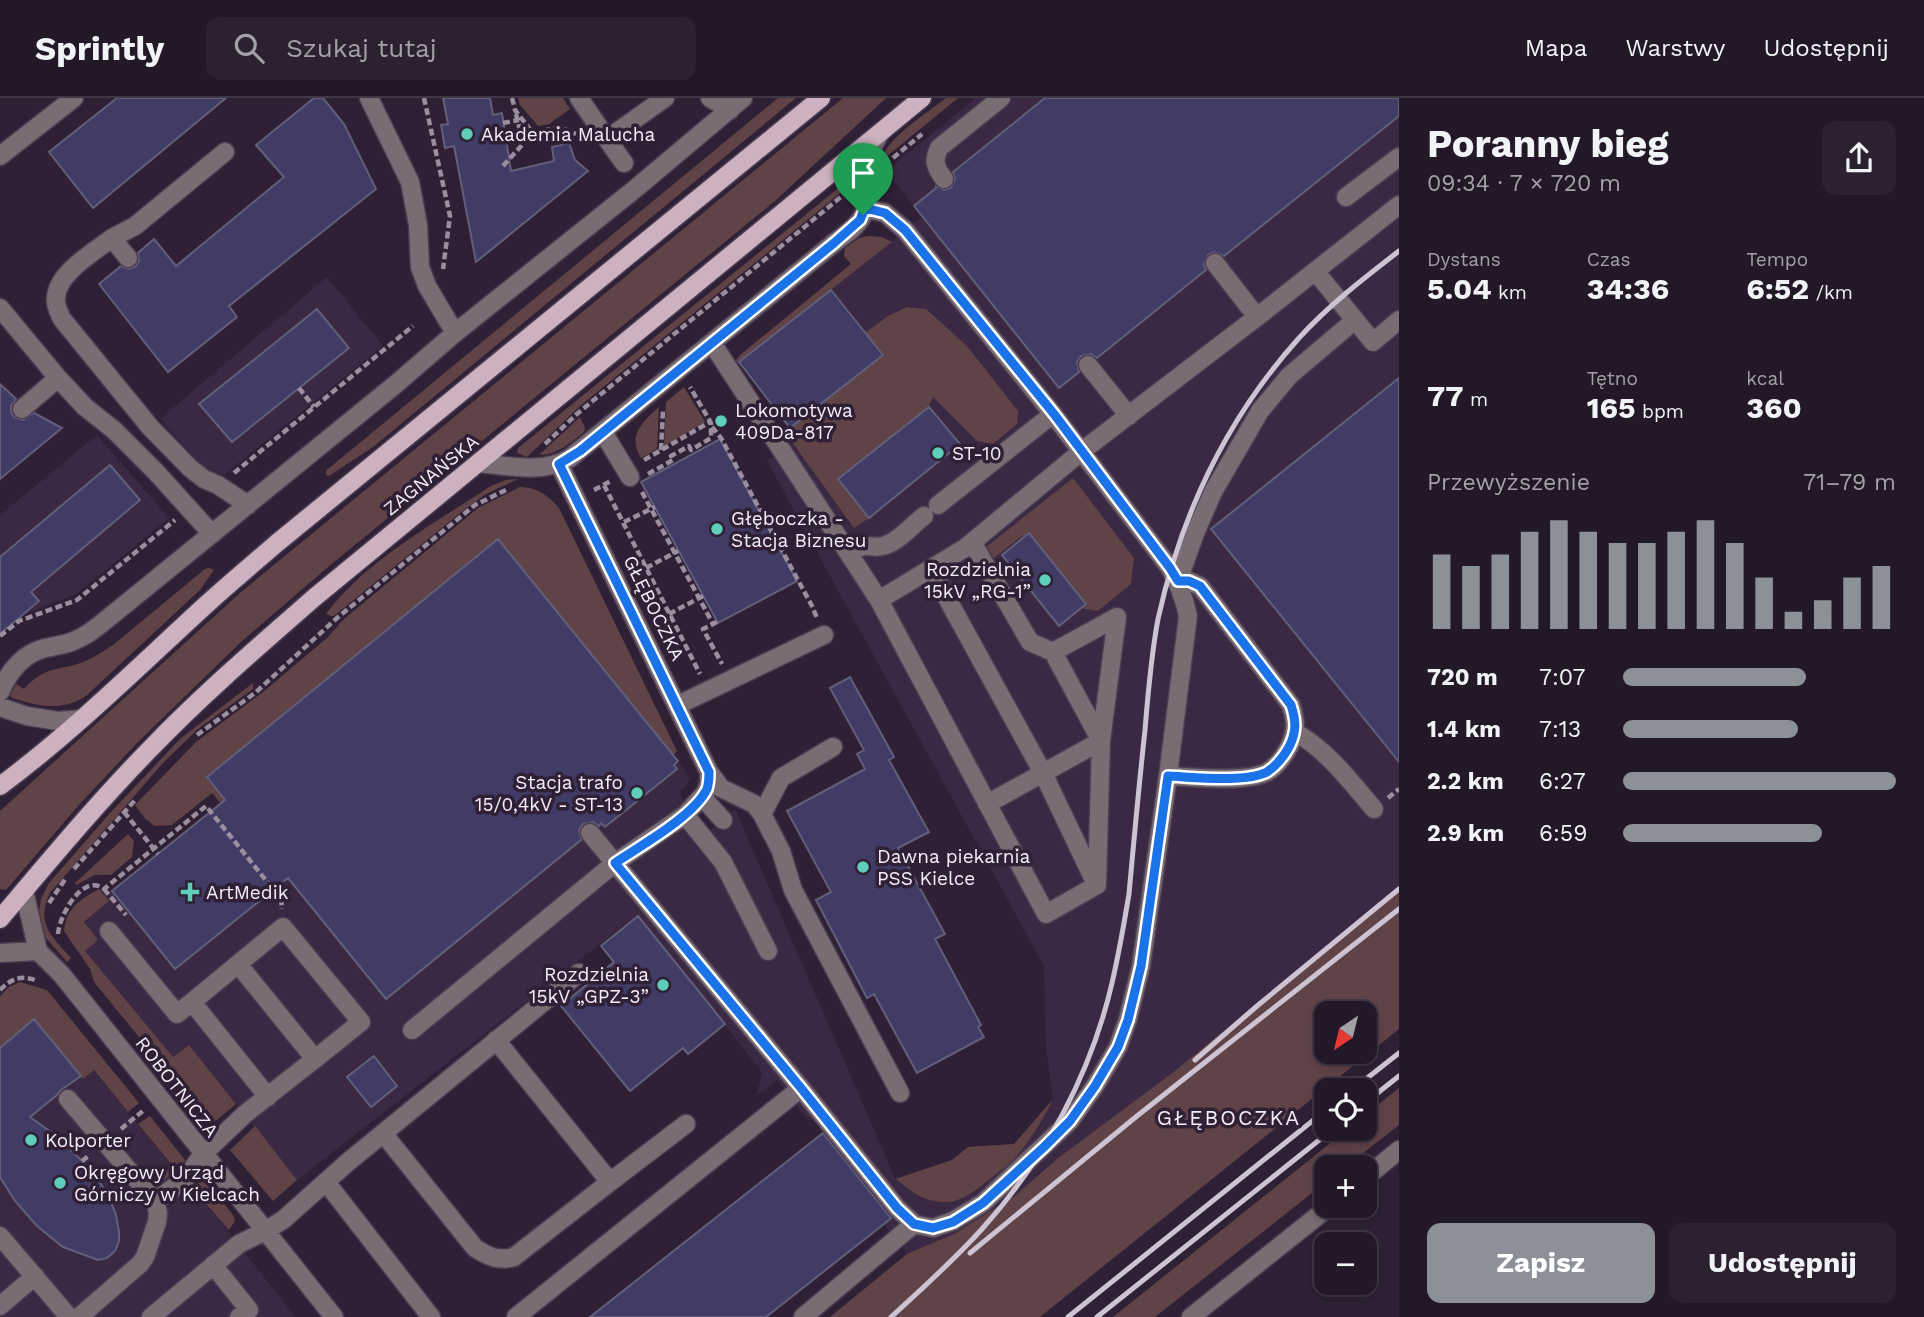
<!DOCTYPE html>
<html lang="pl">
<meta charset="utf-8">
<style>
:root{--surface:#231828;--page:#2b2130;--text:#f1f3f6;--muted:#a3a0a8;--line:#403745;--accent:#8c9099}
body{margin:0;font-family:"Work Sans",sans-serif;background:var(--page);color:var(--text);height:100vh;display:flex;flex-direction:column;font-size:26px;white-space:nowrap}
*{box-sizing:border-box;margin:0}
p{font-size:23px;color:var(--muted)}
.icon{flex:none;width:38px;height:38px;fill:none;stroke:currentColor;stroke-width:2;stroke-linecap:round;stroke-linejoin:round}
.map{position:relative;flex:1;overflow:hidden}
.drawer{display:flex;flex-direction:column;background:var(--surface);width:525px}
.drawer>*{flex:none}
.needle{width:46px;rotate:215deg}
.fabs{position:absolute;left:1314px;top:903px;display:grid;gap:14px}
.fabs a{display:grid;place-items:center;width:63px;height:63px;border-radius:14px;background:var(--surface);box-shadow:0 4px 10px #0003,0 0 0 2px var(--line);font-size:35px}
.pin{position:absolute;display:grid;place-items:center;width:60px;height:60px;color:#fff;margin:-72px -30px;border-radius:50% 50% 50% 0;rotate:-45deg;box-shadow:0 0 7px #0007}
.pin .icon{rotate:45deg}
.round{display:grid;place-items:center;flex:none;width:74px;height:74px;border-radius:14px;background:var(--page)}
.summary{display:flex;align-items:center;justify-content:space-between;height:119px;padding:0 28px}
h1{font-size:38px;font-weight:700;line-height:52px}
.stats{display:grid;grid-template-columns:repeat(3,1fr);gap:10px;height:119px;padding:7px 28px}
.stats div{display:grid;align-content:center}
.stats b{font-size:30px;font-weight:700}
.stats small{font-size:19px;font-weight:400}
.stats p{font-size:19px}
.chart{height:196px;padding:14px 28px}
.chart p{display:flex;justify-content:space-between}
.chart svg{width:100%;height:126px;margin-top:7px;stroke:var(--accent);stroke-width:6}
.primary-button{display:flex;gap:14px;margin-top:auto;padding:14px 28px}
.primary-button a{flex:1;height:80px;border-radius:14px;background:var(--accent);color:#fff;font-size:28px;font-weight:700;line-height:80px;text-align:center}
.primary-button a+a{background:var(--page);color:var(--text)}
ul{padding:0 28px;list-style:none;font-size:23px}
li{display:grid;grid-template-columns:112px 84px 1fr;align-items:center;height:52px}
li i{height:18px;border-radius:9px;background:var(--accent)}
header{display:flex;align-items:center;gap:42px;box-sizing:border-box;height:98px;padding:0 35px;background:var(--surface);border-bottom:2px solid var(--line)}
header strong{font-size:33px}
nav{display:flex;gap:38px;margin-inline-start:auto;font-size:24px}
.search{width:490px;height:63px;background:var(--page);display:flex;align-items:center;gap:18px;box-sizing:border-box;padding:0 24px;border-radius:14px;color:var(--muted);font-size:26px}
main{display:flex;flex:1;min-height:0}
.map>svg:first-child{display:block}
</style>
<header>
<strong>Sprintly</strong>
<div class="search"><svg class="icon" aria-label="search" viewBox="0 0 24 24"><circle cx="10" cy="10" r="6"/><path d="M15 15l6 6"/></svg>Szukaj tutaj</div>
<nav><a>Mapa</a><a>Warstwy</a><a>Udostępnij</a></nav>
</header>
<main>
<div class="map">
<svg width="1399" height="1219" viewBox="0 0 1399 1219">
<rect width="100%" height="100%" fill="#2f2035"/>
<path fill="#3b2943" d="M976 0H1399V848L1326 915 830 1219 907 1156 884 1126 895 1117 820 1021 808 1022 777 982 757 997 762 974 637 817 297 1082 189 947 173 959 85 853 84 825 108 803 103 796 112 793 221 704 244 733 248 730 207 679 498 441 678 663 691 681 680 694 684 704 709 733 735 711 895 1080 952 1062 968 1049 1014 1046 1053 1001 1046 950 1044 868 767 363 792 345 790 330 739 264 922 119 886 73Z
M327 179 383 248 224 377 203 369 160 321Z
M97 337 169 420 76 496 23 517 0 536V417Z
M93 972 173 1069 158 1080 166 1081 177 1073 218 1120 295 1219H0V1079L15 1103 37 1128 63 1149 98 1162 107 1160 115 1153 119 1143V1133L116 1117 103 1089 83 1064 68 1048 55 1037 29 1020 81 978 83 981Z"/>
<path fill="#604347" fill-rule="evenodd" d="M518 0H563L570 11 549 26 538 28 520 7Z
M778 0H796L373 349 329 378 326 377V373L328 371Z
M843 0H886L775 103 328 469 241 544 138 644 78 708 6 792 0 791V713L241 494Z
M946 0H958L880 64C886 40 926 16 946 0Z
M857 75 860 77V79L579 309 527 359 517 355 518 350Z
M869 138 882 139 892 144 737 265 736 262 740 257 851 166 844 158 845 150 859 140Z
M907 209 926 211 967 248 1018 313 1017 326 993 346 977 343 933 299 929 308 838 381 869 420 854 430 792 344 790 330 865 235 888 218Z
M684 289 705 324 664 348 666 304Z
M659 309 657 351 641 360C627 338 642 324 659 309Z
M580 319 585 330 584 334C570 345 557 357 539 357Z
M1073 380 1134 460 1131 486 1098 513 1081 510 1023 437 994 460 985 450Z
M518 381 486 396 464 412 334 518H331L326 516C366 462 435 425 491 388L506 382Z
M520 389C537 389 549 398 559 410L677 653 673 657 498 442 207 679 248 731 244 733 212 695 172 727 154 728 148 722 147 723 135 707 196 644 263 594 328 539 344 521 478 410Z
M209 470 214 472 200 492 86 598C61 614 38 608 12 600L10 597 16 586 24 591C46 567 56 574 83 564 94 560 103 553 113 547L205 471Z
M253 585V591L198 631 163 665 50 795C35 825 52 839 71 860L67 864 45 839 41 832 38 819 41 801 49 785 110 715 181 640Z
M128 736 134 743 132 759 111 777H95L76 787 75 785Z
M1399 788V931L1040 1219H830L907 1156 954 1136 1016 1097 1057 1061 1175 973ZM1326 915H1365V954H1326Z
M99 791 109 803 84 824 98 842 85 853 173 959 189 947 236 1006 217 1022 209 1025 94 884 90 871 64 833C66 811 80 801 99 791Z
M20 884 47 892 139 1005 128 1014 94 972 83 981 34 921 0 950V898L9 889Z
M1399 990V1027L1345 1069H1326V1084L1155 1219H1113L1348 1031H1365V1017Z
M1053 1001C1042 1023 1029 1046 1011 1064 1004 1071 994 1077 986 1084 975 1093 962 1103 948 1104 926 1105 911 1094 896 1081L952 1062 968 1049 1014 1046Z
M150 1018 185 1062 183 1068 164 1082 157 1080 173 1068 138 1026Z
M255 1028 297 1082 273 1103 230 1052Z
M201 1083 209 1087 233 1117 235 1123 229 1132 192 1090Z"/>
<path fill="#413c65" stroke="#615f7a" stroke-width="2" d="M117 0H226L93 110 49 54Z
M314 0H323L344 26 376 91 229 208 237 219 168 274 99 186 121 168 129 171 135 169 139 163 138 155 154 141 176 168 284 79 256 47Z
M443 0H490L493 17 502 15 511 73 554 63 552 49 569 45 575 62 588 73 476 164 454 48 445 50 441 27 448 26Z
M1045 0H1399V18L1224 158 1214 154 1208 157 1204 166 1206 172 1097 260 1091 256 1081 258 1077 264 1079 274 1059 290 914 108 936 90V88L944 92 951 90 955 81 953 74Z
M831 192 883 257 790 330 739 264Z
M317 211 349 250 232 344 199 306Z
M1399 280V664L1211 431Z
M0 286 16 301 11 308V314L14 319 23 322 34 315 62 330 0 381Z
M929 309 960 346 869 420 838 381Z
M720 341 797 483 718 525 641 384Z
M110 367 140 402 31 494 39 503 0 536V459Z
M1029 435 1086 506 1059 528 1002 457Z
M498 441 678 663 674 667 677 671 605 729 601 725 599 728 593 724 583 726 579 732 581 742 386 901 288 780 175 871 112 793 225 702 207 679Z
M850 579 894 659 889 662 929 734 898 750 945 836 935 841 981 927 978 929 984 939 917 975 874 896 867 900 816 802 831 794 787 713 865 671 857 656 864 652 830 590Z
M638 818 725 926 688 956 683 950 630 993 561 908 614 864 601 848Z
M34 921 81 978 61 992 57 997 30 1019 55 1037 83 1064 103 1089 110 1102 116 1117 119 1133V1143L115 1153 107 1160 98 1162 63 1149 37 1128 15 1103 0 1079V950Z
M374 958 397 988 371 1009 347 979Z
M823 1035 891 1120 884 1126 766 1219H590Z"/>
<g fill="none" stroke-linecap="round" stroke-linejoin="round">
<defs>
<path id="minor" d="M369 0 410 84 418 127 420 169 427 188 455 235
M579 0 607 41
M710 0 730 12
M0 58 74 0
M624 65 607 41 665 0
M944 81C935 69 933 63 939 50L1001 0
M1346 99 1399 59
M112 140 135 128 225 54
M128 160 112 140C94 154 57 175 56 200 55 207 59 215 62 221L150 329 190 370 204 381 218 387 248 407
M1215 165 1257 219
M1315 173 1373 244 1399 222
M0 210 58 280 85 309 114 332 156 374 212 436
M712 245 879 502 1046 816 1097 787 1101 643 1117 519 1053 554
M1088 267 1129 318
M22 311 58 280
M603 334 630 379
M479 365C510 368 542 376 570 360L834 145C844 137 856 130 862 119 876 94 861 61 881 34
M559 366 709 674 721 690 754 706 762 716
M938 407 1053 316
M972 444 1030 544 1053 554 1101 643 987 706
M849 456C868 441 869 453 886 447 900 442 912 427 924 418
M931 471 1043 675 1095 784
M879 502 965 450 1082 353 1257 219 1399 107
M0 594C9 573 22 556 45 550 54 548 63 547 71 544 87 538 100 527 112 517L396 286 455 235 635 91 743 0
M678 607 824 537
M0 609 27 618 58 623 82 621
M1295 634C1328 653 1350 683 1374 711
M833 649 781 680 762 716 781 753 793 792 900 995
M1168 678C1193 679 1245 685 1267 674 1276 669 1284 658 1289 649 1297 633 1296 623 1291 607L1200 488 1189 483H1178L1196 433 1213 394 1260 313 1289 278 1355 222
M702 699 723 722
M685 717 723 764 768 853
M590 735 801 990 897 1110 914 1126 933 1130 953 1123 983 1105 1070 1023 1095 988 1118 949 1128 921 1141 868 1168 678 1188 518C1184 500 1179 485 1170 470L1053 316 905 132 885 115 865 110
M24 793 38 853 62 877 334 1219
M109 833 177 916 192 904
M0 855 38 853
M238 866 283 829 361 924 315 961
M412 932 615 765 685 717 706 694 709 685V674
M68 1001 155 1103 158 1115 157 1124 145 1159 140 1166 79 1219
M383 1035 475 1150C489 1159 498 1163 514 1159L610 1084 496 942
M1365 1080 1399 1052
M326 1084 431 1219
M610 1084 686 1026
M155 1103 185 1081 203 1056 245 1016 315 961 238 866 192 904 268 999
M0 1138 69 1219
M213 1167 249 1212 239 1219
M0 1208 35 1178
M151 1219 239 1146 265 1133 283 1122 348 1064 579 875
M516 1219 801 990
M803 1219 914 1126
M1191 1219 1330 1108"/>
<path id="major" d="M0 688C74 633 140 567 208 505 231 484 254 465 277 445L821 0
M0 821C49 763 98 704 151 650 203 596 259 548 315 499L922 0"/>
</defs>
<use href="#minor" stroke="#4b3d51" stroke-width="21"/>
<use href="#major" stroke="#4b3d51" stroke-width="21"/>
<path stroke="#9a8e9f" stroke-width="4.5" stroke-dasharray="7 3.5" stroke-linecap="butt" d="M424 0 450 118 443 171
M512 0 515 12 533 35 560 29 576 36
M516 16 523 45
M503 25 519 22
M893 60 922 36
M503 68 533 35
M299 290 314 309
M712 329 721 340 812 508 817 520
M545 346 578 315 847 94
M661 352 663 312
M644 362 710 324
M234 375 413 228
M648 376 673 362 671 358 689 348 691 352 711 340V325L690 289
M604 387 700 576
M594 392 611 383
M642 394 713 526
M624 424 655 409
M646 470 678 453
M669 516 703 498
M717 524 703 531 722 566
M0 538 19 523 77 502 175 422
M197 637 255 595 337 520 475 407 508 391
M1388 700 1399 691
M124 714 158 756
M74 771 136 701
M104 791 126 817
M49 805 66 780
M58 836C59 818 83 774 104 791L206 708 281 801 282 811
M0 892C11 881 20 877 35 882
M121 1031 144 1012
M82 1063 90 1057"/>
<use href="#minor" stroke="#796c73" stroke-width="18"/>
<use href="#major" stroke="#ccb2c1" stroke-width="18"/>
<path stroke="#cec3d3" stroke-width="5" d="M1195 962 1257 908 1399 791
M1352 992 1399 955
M1365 1005 1399 978
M970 1155 1137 1018 1399 811
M891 1219C922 1191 954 1162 982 1131 1045 1061 1091 976 1112 885 1119 855 1124 826 1129 796 1134 741 1139 687 1145 632 1148 595 1151 558 1158 521 1181 417 1227 320 1299 240 1329 207 1364 180 1399 153
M1068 1219 1326 1012
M1097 1219 1333 1031"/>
</g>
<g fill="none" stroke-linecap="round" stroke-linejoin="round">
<defs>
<path id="route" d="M865 110 885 115 905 132 1054 316 1170 470 1178 483H1189L1200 488 1291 607C1296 623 1297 633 1289 649 1284 658 1276 668 1267 674 1245 685 1193 679 1168 678L1141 868 1128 922 1118 949 1095 988 1070 1023 1044 1049 983 1105 953 1124 933 1130 914 1126 897 1110 801 990 615 765C640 748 694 718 707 691 709 685 709 681 709 674L559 366 580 353 834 145 860 122Z"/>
</defs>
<use href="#route" stroke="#fff" stroke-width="14"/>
<use href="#route" stroke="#1a73e8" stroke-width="9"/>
</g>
<g fill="#5eceb8" stroke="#2f2035" stroke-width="2.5">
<circle cx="467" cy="36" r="7"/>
<circle cx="721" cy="323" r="7"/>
<circle cx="938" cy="355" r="7"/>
<circle cx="717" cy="431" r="7"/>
<circle cx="1045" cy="482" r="7"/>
<circle cx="637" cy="695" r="7"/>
<circle cx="863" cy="769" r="7"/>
<path d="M186.5 783.5h7v7h7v7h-7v7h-7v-7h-7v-7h7z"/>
<circle cx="663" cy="887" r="7"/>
<circle cx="31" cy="1042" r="7"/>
<circle cx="60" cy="1085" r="7"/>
</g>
<g text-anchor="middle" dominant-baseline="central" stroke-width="7" stroke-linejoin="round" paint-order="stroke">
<g font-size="19" fill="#f6ecfa" stroke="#2f2035" text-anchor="start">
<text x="481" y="36">Akademia Malucha</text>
<text x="735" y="312">Lokomotywa<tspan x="735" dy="22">409Da-817</tspan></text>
<text x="952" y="355">ST-10</text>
<text x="731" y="420">Głęboczka -<tspan x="731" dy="22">Stacja Biznesu</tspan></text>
<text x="1031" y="471" text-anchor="end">Rozdzielnia<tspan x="1031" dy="22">15kV „RG-1”</tspan></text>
<text x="623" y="684" text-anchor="end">Stacja trafo<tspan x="623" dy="22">15/0,4kV - ST-13</tspan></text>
<text x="877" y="758">Dawna piekarnia<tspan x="877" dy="22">PSS Kielce</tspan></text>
<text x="206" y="794">ArtMedik</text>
<text x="649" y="876" text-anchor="end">Rozdzielnia<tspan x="649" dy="22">15kV „GPZ-3”</tspan></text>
<text x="45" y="1042">Kolporter</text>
<text x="74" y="1074">Okręgowy Urząd<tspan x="74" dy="22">Górniczy w Kielcach</tspan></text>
</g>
<g font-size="19" fill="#f6ecfa" stroke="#2f2035">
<text transform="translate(431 377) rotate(-39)">ZAGNAŃSKA</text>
<text transform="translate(654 510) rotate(64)">GŁĘBOCZKA</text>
<text transform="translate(177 989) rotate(52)">ROBOTNICZA</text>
</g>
<g font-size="21" letter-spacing="2" fill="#f6ecfa" stroke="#2f2035">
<text x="1229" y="1019">GŁĘBOCZKA</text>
</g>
</g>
</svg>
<div class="fabs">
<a><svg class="needle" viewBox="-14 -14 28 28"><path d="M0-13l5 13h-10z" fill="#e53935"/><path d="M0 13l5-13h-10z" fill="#a3a0a8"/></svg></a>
<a><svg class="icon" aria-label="locate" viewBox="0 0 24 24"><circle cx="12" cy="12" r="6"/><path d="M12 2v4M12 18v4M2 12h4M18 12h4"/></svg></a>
<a>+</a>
<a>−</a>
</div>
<div class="pin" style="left:863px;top:117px;background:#1e9e55"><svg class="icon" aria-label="arrive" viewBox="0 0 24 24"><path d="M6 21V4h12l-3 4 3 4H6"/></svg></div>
</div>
<section class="drawer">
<div class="summary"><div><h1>Poranny bieg</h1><p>09:34 · 7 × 720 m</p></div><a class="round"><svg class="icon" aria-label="share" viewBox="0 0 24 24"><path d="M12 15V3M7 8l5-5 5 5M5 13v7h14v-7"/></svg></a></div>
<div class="stats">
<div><p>Dystans</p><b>5.04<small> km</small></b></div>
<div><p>Czas</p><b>34:36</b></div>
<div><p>Tempo</p><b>6:52<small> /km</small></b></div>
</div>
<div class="stats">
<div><b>77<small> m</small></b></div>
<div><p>Tętno</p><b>165<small> bpm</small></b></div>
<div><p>kcal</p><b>360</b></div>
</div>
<div class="chart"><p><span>Przewyższenie</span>71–79 m</p>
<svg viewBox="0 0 160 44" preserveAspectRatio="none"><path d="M5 44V18M15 44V22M25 44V18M35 44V10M45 44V6M55 44V10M65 44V14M75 44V14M85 44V10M95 44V6M105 44V14M115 44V26M125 44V38M135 44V34M145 44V26M155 44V22"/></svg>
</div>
<ul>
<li><b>720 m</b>7:07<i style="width:67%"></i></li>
<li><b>1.4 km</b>7:13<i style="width:64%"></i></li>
<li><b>2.2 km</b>6:27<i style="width:100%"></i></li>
<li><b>2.9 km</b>6:59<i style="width:73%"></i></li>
</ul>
<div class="primary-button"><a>Zapisz</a><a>Udostępnij</a></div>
</section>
</main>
